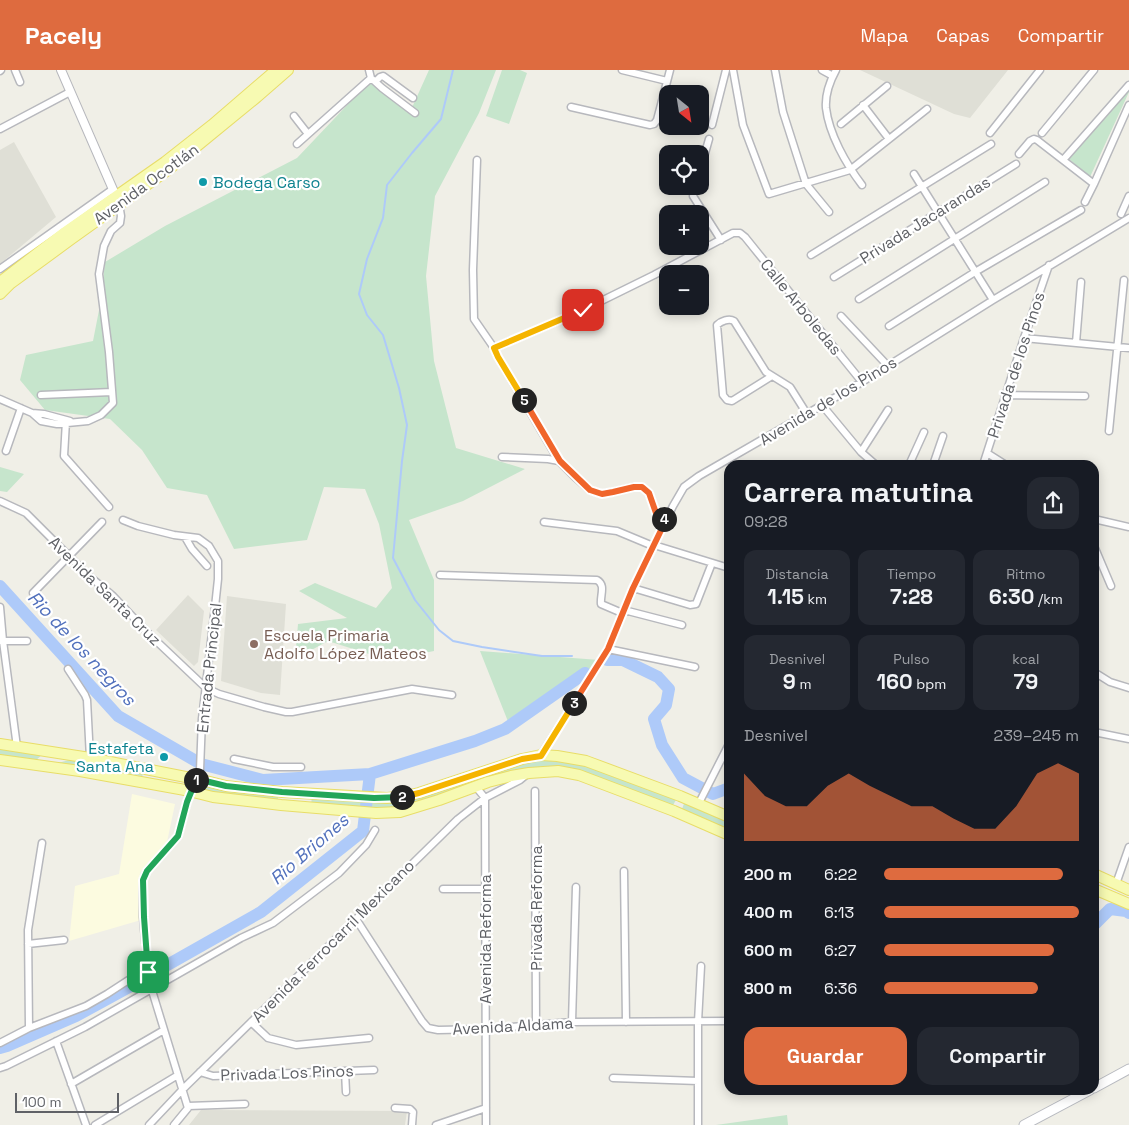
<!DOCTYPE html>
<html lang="es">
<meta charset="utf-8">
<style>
:root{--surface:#171b24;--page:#242831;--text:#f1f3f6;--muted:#9ea1a6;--accent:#de6b3f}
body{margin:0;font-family:"Space Grotesk",sans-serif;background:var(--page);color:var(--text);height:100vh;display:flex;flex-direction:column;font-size:19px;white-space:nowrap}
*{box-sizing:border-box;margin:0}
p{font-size:16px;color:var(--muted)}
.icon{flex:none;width:28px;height:28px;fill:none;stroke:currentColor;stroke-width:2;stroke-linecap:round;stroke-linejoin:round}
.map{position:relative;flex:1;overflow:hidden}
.panel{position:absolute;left:724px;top:390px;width:375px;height:635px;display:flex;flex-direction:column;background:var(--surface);border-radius:15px;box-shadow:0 2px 12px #0003}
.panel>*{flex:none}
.needle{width:32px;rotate:150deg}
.fabs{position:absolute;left:659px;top:15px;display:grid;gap:10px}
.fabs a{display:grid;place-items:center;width:50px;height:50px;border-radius:10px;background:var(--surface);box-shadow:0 2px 12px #0003;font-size:25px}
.scale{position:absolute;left:15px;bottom:12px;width:104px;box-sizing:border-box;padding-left:5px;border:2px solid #5f6166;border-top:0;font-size:14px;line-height:18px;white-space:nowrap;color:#5f6166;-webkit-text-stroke:4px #fff;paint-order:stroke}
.pin{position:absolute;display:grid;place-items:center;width:42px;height:42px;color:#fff;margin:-21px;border-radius:10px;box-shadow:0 2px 8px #0006}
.km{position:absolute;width:25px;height:25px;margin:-12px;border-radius:50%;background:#222;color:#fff;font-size:14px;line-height:25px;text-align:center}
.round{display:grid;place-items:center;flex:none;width:52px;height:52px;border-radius:15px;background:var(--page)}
.headline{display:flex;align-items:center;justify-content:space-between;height:85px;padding:0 20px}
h1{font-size:28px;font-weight:700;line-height:38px}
.metrics{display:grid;grid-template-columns:repeat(3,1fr);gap:8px;height:85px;padding:5px 20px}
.metrics div{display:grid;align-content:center;border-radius:12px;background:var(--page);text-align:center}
.metrics b{font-size:21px;font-weight:700}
.metrics small{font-size:14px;font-weight:400}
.metrics p{font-size:14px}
.chart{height:140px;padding:10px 20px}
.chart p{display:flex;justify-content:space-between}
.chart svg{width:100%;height:90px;margin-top:5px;fill:var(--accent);opacity:.7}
.cta{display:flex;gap:10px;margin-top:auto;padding:10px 20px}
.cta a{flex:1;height:58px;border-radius:15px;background:var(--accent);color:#fff;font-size:20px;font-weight:700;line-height:58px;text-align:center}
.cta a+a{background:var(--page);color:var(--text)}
ul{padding:0 20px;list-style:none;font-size:16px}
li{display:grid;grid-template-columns:80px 60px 1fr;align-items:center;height:38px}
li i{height:12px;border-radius:6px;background:var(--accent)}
header{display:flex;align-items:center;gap:30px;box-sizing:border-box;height:70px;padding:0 25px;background:var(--accent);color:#fff}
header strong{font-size:24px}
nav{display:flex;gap:28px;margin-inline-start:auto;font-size:18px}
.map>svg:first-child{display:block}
</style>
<header>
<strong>Pacely</strong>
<nav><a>Mapa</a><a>Capas</a><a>Compartir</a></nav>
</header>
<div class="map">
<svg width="1129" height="1055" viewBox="0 0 1129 1055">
<rect width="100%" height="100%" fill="#f0efe7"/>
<path fill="#fcfbe0" d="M132 724 175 734 167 772 140 803 138 823 141 850 69 871 75 816 119 804Z"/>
<path fill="#dfdfd6" d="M860 0H1008L970 48 954 44Z
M14 72 56 147 0 194V80Z
M188 525 204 541 198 592 194 596 156 560Z
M227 526 286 534 280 625 261 623 221 611Z
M201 1040 407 1041 405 1055H189Z"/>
<path fill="#c6e5cc" d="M429 0H496L479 43 435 126 426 206 434 291 456 378 525 399 463 431 409 450 434 510V581L388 590 328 571 295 589 298 554 347 548 299 521 315 513 376 538 392 518 379 454 365 419 324 417 307 470 234 479 207 425 167 418 142 380 110 349 45 340 20 310 26 285 93 271 101 230 105 192 165 156 297 88 369 12 410 42Z
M502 0H520L527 3 509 54 486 46Z
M1129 19V22L1090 107 1069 89Z
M0 397 24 404 7 422 0 421Z
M480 581 599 590 596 595 509 654Z
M0 679 43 684 35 691 0 687Z
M73 689 146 702 142 706 58 693Z
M542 690 585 695 677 728 672 737 582 703 539 700 401 740 311 737 312 724 387 729 499 699Z
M204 715 227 721 276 727H278V731L228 725 203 720Z
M685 731 729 750V759L682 739Z
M787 1045 788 1055H716Z"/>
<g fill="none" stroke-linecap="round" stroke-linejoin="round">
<path stroke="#aecaf9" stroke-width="2" d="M453 0 441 49 412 83 387 115 383 148 367 189 359 224 367 245 383 265 399 318 407 355 402 391 393 488 415 530 439 560 453 571 482 577 542 586H572"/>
<path stroke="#aecaf9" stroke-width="12" d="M0 516 118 646 201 694 263 710 370 704
M607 590H623L658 607 669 619 666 635 654 649 662 675 683 708 713 724 729 718
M1094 855 1110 839 1126 841 1129 843
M155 902 261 842 363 761 370 704 475 671 505 659 585 603
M0 978 7 976 76 946 142 910"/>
<defs>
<path id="minor" d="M15 0 20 12
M369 0 371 8 382 18 415 43
M622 0 667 11
M733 0 743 55 769 124 850 100 927 39
M775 0 783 42 806 114 829 142
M822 0 833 6
M836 0C830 11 825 25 826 38 829 64 846 94 862 115
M0 1 1 0
M376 11 380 7 383 6 413 28
M863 35 889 69
M571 37 650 55 654 54 657 50 670 0
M294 46 308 64
M841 54 887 16
M712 55 726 0
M0 59 70 22
M990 63 1040 0
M1042 63 1094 0
M297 74 371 8
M1019 84 1030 71 1034 69 1037 70 1094 114
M477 90 473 200 474 249 494 278 498 287 559 391 575 407 590 420 602 424 613 422 633 417H642L649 423 656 443 666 450
M1063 90 1129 15
M700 101 709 69
M914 104 993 230
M696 116 693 126 721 170
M1085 132 1094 114 1129 35
M1121 144 1129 126
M811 185 991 74
M0 199 113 119
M834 207 1016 94
M859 229 1045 112
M841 246 888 296
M889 256 975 202 1081 140
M1024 268 1129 278
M1076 273 1081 212
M494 278 583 240 654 205 733 163H740L745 167 862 312
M772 306 732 331 727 330 723 325 717 255C721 251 729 248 734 251L766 302 790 317 807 344
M41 325 112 322
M1005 325 1085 326
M0 329 32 343 41 351 57 354 88 351 101 345 113 333 109 282 99 204 104 176 111 161 120 153 121 146 119 134
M822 335 861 382 876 395
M32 343 44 344 70 351
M66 351 64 386 109 437
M1109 361 1124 210
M6 381 21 338
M861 382 888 340
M987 383 1006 395
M502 387 548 389 559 391
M909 395 924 362
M933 395 943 366
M983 395 1024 268 1049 195
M0 431 26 443 89 506 113 526 150 565 206 618 219 624 264 637 286 642H292L412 619 452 625
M1094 449 1129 457
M123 450 138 456 174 465 198 468 209 476 218 491V509L215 537 202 649 200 700 187 732 178 766 147 801 143 810V847L148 902 150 914 188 1038 174 1055
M544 452 617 461 653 476
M185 467 192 479 207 496
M654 475 729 498
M1094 476 1111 516
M440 505 597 510C606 515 600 525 601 534L622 543
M633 518 690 535 696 534 712 493
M33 523 102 452
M0 537 3 571 17 677
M624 540 682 555
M0 571H27
M608 579 695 597
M68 599 85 625 87 630 90 688
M1094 602 1110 612 1129 618
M1094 662 1129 669
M541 685 608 579 633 518 673 436 684 417 699 406 862 312 993 230 1129 148
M234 689 273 697H301
M476 717 485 728 486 1055
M535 721 536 955
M699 733 729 674
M624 801 626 952
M1116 814 1129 777
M443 819H485
M356 849 422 951 428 958 438 960 485 959 572 952 729 951
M28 874 64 870
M251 952 268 968 296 975 369 968
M572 952 576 817
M29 958 28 860 42 773
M56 971 86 1055
M0 973 29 958 86 936 107 924 147 898
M0 998 6 996 85 957 241 868 273 853 339 803 366 775 375 760
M345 1001 346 1022
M200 1002 213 1006 374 1000
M613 1008 698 1011
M71 1014 164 960
M188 1036 245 1034
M395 1038 410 1039 413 1042 412 1055
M95 1055 178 1005
M149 1055 183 1019 458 749 485 728 520 710 526 705
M436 1055 486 1038
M698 1055V952L701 896"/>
<path id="tertiary" d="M61 0 118 131"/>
<path id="secondary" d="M1094 1018 1129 999
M1024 1055 1090 1020"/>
<path id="primary" d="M0 212 65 162 165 92 212 55 276 0
M0 224 10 214 70 170 169 99 257 27 288 0
M0 674 90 688 206 711 226 716 282 722 387 728 406 726 419 723 522 689 541 685 557 686 586 691 680 726 729 747
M0 690 80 701 185 720 213 727 281 735 376 743 400 742 439 730 488 712 511 706 529 703 558 701 579 705 674 741 729 765
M1094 804 1129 820
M1094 819 1129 834"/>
</defs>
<use href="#minor" stroke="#b7b8bd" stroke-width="9"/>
<use href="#tertiary" stroke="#b7b8bd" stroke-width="10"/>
<use href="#secondary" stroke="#b8bac0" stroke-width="11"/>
<use href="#primary" stroke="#e8dd68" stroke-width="12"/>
<use href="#minor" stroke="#fff" stroke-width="6"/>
<use href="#tertiary" stroke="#fff" stroke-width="8"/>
<use href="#secondary" stroke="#fff" stroke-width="9"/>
<use href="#primary" stroke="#f7fab2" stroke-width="10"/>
</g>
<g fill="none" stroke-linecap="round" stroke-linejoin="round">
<defs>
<path id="split-1" d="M148 902 144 847 143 810 147 801 178 766 187 732 196 710"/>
<path id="split-2" d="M196 710 197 709 226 716 282 722 374 728 402 727"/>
<path id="split-3" d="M402 727 419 723 522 689 541 686 574 633"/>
<path id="split-4" d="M574 633 608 579 633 518 666 450 664 449"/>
<path id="split-5" d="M524 330 560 391 590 420 602 424 613 422 634 417H642L649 423 656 443 664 449"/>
<path id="split-6" d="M524 330 498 287 494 278 583 240"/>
</defs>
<use href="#split-1" stroke="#fff" stroke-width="10"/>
<use href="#split-2" stroke="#fff" stroke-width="10"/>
<use href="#split-3" stroke="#fff" stroke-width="10"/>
<use href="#split-4" stroke="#fff" stroke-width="10"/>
<use href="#split-5" stroke="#fff" stroke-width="10"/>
<use href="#split-6" stroke="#fff" stroke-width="10"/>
<use href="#split-1" stroke="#22a559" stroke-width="6"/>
<use href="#split-2" stroke="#22a559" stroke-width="6"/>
<use href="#split-3" stroke="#f5b400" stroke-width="6"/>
<use href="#split-4" stroke="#f0652b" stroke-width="6"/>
<use href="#split-5" stroke="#f0652b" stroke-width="6"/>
<use href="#split-6" stroke="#f5b400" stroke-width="6"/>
</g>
<g fill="#0f9aa8" stroke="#fff" stroke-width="2">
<circle cx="203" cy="112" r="5"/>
<circle cx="164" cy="687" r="5"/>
</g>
<circle fill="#8d6e63" stroke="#fff" stroke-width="2" cx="254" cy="574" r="5"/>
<g text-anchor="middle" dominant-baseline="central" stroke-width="4.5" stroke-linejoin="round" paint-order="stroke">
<g font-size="16" fill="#0d838f" stroke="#fff" text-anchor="start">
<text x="213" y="112">Bodega Carso</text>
<text x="154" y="678" text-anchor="end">Estafeta<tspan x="154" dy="18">Santa Ana</tspan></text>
</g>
<g font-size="16" fill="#5f6166" stroke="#fff">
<text transform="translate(146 114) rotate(-36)">Avenida Ocotlán</text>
<text transform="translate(925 150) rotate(-32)">Privada Jacarandas</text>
<text transform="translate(801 237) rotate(51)">Calle Arboledas</text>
<text transform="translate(1016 295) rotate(-72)">Privada de los Pinos</text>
<text transform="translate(828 331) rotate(-31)">Avenida de los Pinos</text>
<text transform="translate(105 521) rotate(44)">Avenida Santa Cruz</text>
<text transform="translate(209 598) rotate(-84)">Entrada Principal</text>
<text transform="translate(536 838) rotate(-90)">Privada Reforma</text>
<text transform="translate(485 869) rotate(-90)">Avenida Reforma</text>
<text transform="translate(333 871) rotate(-45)">Avenida Ferrocarril Mexicano</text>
<text transform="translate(513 956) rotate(-3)">Avenida Aldama</text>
<text transform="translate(287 1003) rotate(-2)">Privada Los Pinos</text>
</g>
<g font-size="16" fill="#785e54" stroke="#fff" text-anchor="start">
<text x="264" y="565">Escuela Primaria<tspan x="264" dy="18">Adolfo López Mateos</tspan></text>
</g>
<g font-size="18" font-style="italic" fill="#5170bc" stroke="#fff">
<text transform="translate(82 578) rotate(47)">Rio de los negros</text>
<text transform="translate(309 779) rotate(-41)">Rio Briones</text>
</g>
</g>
</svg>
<div class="fabs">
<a><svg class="needle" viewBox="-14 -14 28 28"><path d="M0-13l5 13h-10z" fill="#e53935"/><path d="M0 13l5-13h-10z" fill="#9ea1a6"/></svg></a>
<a><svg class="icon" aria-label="locate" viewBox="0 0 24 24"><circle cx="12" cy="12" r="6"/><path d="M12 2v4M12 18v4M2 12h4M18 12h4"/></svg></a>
<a>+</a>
<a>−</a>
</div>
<div class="scale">100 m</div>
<div class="pin" style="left:148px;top:902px;background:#1e9e55"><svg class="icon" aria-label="arrive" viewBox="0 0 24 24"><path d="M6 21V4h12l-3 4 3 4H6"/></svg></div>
<div class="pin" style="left:583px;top:240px;background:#d93025"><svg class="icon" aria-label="check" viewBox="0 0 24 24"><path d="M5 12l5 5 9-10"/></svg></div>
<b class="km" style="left:196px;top:710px">1</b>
<b class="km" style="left:402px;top:727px">2</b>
<b class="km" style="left:574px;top:633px">3</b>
<b class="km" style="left:664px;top:449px">4</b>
<b class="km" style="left:524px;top:330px">5</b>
<section class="panel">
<div class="headline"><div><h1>Carrera matutina</h1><p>09:28</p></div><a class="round"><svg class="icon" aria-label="share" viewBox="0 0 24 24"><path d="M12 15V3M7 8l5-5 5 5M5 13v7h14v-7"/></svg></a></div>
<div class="metrics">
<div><p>Distancia</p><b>1.15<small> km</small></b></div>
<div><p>Tiempo</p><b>7:28</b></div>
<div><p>Ritmo</p><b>6:30<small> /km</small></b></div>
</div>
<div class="metrics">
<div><p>Desnivel</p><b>9<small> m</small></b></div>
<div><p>Pulso</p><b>160<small> bpm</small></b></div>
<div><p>kcal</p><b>79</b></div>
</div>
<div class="chart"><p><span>Desnivel</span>239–245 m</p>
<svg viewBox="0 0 160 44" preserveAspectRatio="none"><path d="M0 44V11L10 22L20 27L30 27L40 17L50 11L60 17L70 22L80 27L90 27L100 33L110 38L120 38L130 27L140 11L150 6L160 11V44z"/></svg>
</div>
<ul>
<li><b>200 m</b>6:22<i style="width:92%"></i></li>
<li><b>400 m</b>6:13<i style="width:100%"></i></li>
<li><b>600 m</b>6:27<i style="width:87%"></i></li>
<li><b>800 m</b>6:36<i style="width:79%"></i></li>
</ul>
<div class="cta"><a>Guardar</a><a>Compartir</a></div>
</section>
</div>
